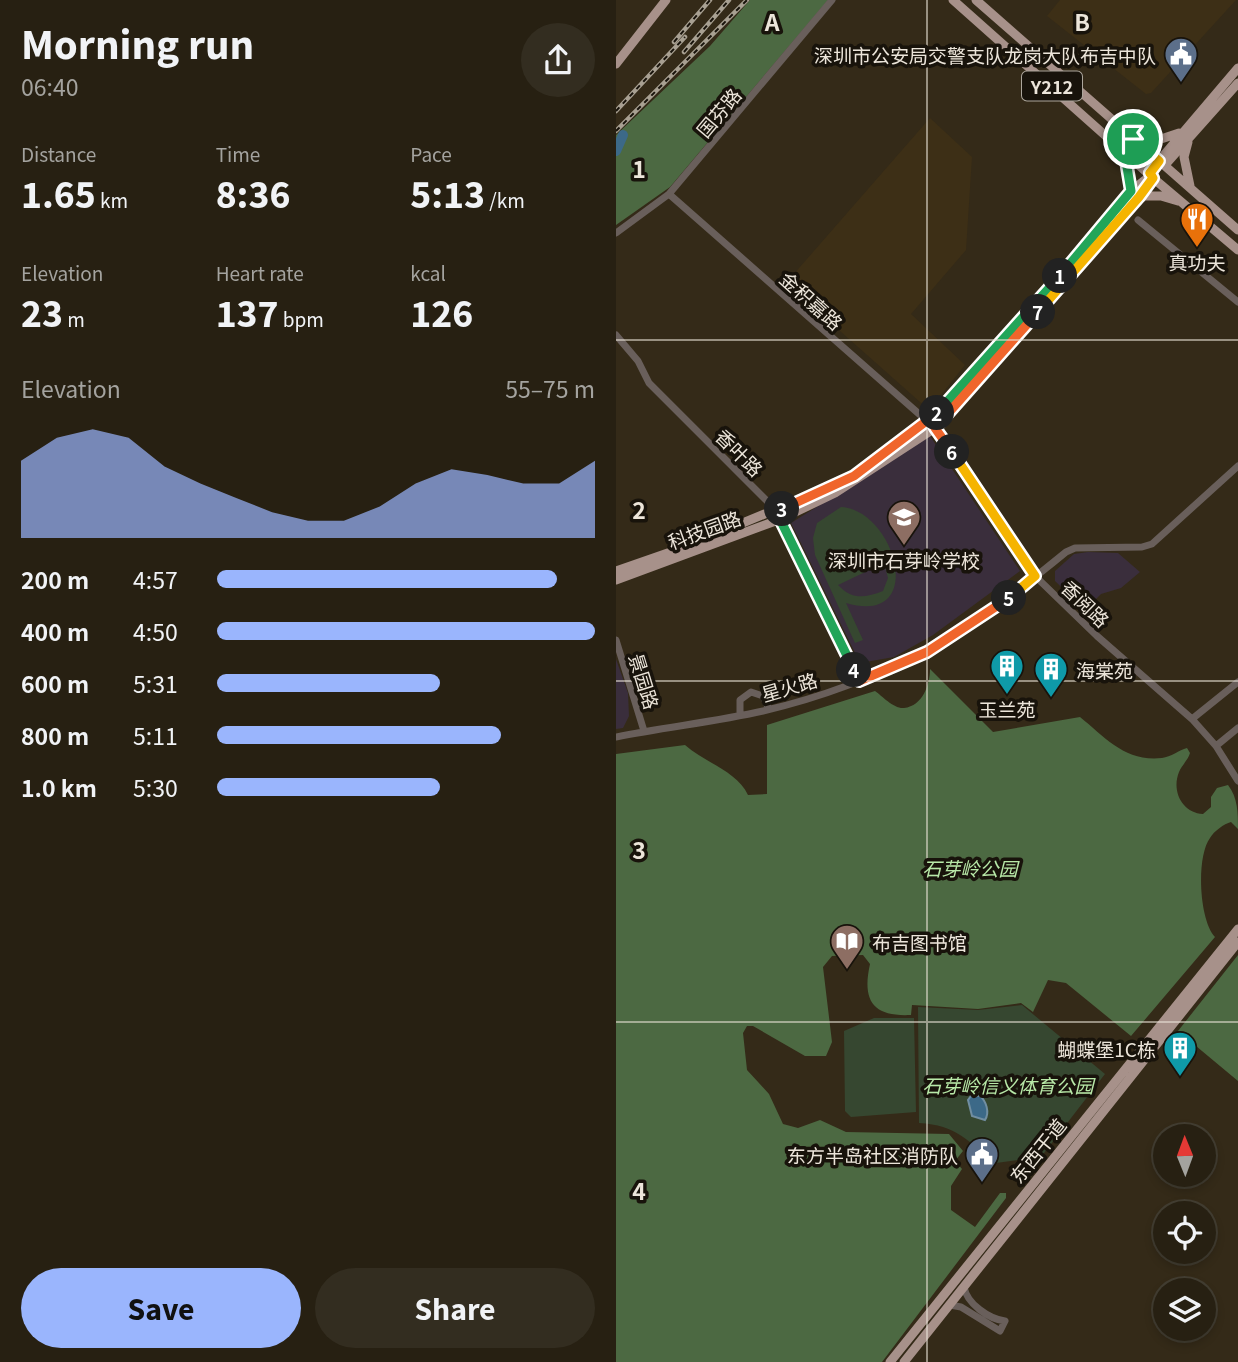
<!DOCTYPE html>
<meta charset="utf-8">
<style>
:root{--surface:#272012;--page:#332d20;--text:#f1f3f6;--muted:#a4a39f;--line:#433e32;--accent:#9ab5fd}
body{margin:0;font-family:Georgia,"Noto Sans SC",serif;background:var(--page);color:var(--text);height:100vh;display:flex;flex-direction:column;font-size:26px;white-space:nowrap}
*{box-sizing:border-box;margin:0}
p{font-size:23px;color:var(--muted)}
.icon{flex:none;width:38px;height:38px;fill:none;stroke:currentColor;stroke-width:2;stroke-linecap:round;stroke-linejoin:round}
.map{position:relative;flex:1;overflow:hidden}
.details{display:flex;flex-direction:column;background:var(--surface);width:616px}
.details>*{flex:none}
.needle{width:46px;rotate:359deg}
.buttons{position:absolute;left:537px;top:1124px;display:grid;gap:14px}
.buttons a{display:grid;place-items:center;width:63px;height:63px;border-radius:50%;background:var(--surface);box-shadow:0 4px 10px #0003,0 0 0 2px var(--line);font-size:35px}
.pin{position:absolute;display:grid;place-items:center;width:60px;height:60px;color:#fff;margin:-30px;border:4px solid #fff;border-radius:50%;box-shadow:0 2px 7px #0007}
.km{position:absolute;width:35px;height:35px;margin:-18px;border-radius:50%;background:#222;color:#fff;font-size:19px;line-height:35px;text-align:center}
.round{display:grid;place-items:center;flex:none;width:74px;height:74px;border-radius:37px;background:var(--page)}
.headline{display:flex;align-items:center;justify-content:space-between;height:119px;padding:0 21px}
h1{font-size:38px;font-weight:800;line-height:52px}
.figures{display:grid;grid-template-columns:repeat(3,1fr);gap:10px;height:119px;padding:7px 21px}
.figures div{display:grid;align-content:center}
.figures b{font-size:35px;font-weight:800}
.figures small{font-size:19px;font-weight:400}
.figures p{font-size:19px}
.chart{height:196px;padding:14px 21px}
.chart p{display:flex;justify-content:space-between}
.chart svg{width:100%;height:126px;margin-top:7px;fill:var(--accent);opacity:.7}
.button{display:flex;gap:14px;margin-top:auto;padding:14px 21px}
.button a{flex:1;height:80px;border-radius:42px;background:var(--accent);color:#111;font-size:28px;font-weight:800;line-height:80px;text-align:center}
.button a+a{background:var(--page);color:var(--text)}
ul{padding:0 21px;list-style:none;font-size:23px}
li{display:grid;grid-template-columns:112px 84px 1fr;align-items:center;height:52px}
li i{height:18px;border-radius:9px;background:var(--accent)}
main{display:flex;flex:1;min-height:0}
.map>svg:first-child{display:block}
</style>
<main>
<section class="details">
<div class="headline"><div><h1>Morning run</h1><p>06:40</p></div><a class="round"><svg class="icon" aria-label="share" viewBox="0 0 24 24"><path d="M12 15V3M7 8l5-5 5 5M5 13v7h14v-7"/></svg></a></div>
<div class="figures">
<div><p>Distance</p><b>1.65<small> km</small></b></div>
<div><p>Time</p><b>8:36</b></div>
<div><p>Pace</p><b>5:13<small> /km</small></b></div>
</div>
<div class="figures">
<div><p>Elevation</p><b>23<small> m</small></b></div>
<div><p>Heart rate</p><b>137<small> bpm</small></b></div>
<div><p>kcal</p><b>126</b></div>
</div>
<div class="chart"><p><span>Elevation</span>55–75 m</p>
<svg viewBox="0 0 160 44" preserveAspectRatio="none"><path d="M0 44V17L10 9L20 6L30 9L40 19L50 25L60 30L70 35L80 38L90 38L100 33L110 25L120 20L130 22L140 25L150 25L160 17V44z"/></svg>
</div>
<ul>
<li><b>200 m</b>4:57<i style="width:90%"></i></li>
<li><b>400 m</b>4:50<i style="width:100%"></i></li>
<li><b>600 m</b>5:31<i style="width:59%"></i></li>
<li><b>800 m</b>5:11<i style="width:75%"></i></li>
<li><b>1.0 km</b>5:30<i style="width:59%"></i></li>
</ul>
<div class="button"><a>Save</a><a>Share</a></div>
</section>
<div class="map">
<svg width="622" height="1362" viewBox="0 0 622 1362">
<rect width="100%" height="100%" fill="#342a18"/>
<path fill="#3d2f16" d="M444 0H620L535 93 530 94 431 16Z
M314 118 356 157 350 250 295 314 349 365 313 410 170 283Z"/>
<path fill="#3a2e3c" d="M314 436 404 571 317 635 278 657 244 663 175 523Z
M472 552 502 553 524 572 505 588 485 594 469 610 439 581V571L458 554Z
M0 659 12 693 13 716 7 728 0 729Z"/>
<path fill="#364730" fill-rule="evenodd" d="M225 507C280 510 312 627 230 603L247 640 239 643 199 555 197 538 201 523ZM268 563 272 578 267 591C249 598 236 600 222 585Z
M406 1005 489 1074 425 1157 380 1163C351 1141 341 1125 303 1123L302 1007 362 1010Z
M258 1018H298L300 1112 235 1117 229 1111 228 1031Z"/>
<path fill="#4c6942" d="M134 0H212L54 187 0 225V135L94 46Z
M314 669 377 732 464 717C490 738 509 762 546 758 555 757 563 750 571 748L574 753C572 760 566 765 563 772 555 792 567 813 587 814L595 807V797L601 788 612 785C622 798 622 813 622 829L615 822C608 824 598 831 594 838 580 857 583 920 599 937L515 1036 450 983 432 980 417 1012 405 1003 362 1009 296 1005 295 1015C256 1017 246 1000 254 964L247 955 216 956 207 967 216 1042 210 1056H189L137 1026H131L127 1033 131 1070 153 1094 167 1124 182 1128 204 1120 230 1132 333 1134 347 1151 339 1161 346 1169 335 1186V1210L359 1227 384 1193H390V1198L266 1362H0V754L69 745C89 763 121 771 132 795L151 794V725L259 691C266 696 278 709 288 708 307 706 314 684 314 669Z
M622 955V1081L562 1031Z"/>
<path fill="#3c6988" stroke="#718ea1" stroke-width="2" d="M355 1096H364C370 1101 374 1112 369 1120L356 1116 352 1100Z"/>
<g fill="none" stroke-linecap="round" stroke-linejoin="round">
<path stroke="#3c6988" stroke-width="10" d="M0 151 7 135"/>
<path stroke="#695f5b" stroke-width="7" d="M53 194 319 428 419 576 481 636 576 719 600 746 622 781
M522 220 622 302
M0 233 53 194 216 0
M0 335 22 361 33 383 161 511 243 681
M0 640 28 731
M124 715V700L135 692 147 696 153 709
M576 719 622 682
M0 737C49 727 98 722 147 711 268 683 356 630 450 552L459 548 526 547 536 544 622 466
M600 746 622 728
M334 1305 345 1307 384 1331 389 1321C373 1319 351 1304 348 1287"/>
<path stroke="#a7918a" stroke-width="9" d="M337 0 537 178 622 250
M360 0 622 230
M0 64 50 0
M518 134 539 141 563 133
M572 142 568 157 574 186
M505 152 513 173 515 191
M543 161 622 68
M549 165 622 83
M523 196H545L562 201
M265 458 313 422 447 273 515 191 529 180
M0 571 69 547 233 479
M0 580 165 519 219 493 319 428 537 178
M274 1362 622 929
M288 1362 622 942"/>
<defs>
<path id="rail" d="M58 42 94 0
M68 52 113 0
M0 111 69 37
M0 131 131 0"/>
</defs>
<use href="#rail" stroke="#a8a092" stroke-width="4.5"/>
<use href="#rail" stroke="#18130b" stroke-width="2" stroke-dasharray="5" stroke-linecap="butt"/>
</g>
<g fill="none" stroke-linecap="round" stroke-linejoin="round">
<defs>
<path id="split-1" d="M444 276 515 191 510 161 500 144 506 150 517 139"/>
<path id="split-2" d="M321 413 444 276"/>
<path id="split-3" d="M166 509 238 476 321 413"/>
<path id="split-4" d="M166 509 160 511 238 670"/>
<path id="split-5" d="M238 670 243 681 311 652 393 598"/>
<path id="split-6" d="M336 452 419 576 393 598"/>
<path id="split-7" d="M336 452 319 428 422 312"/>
<path id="split-8" d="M422 312 523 197 537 178 534 173"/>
<path id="split-9" d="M517 139 543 161 534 173"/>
</defs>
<use href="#split-1" stroke="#fff" stroke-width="14"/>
<use href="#split-2" stroke="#fff" stroke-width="14"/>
<use href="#split-3" stroke="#fff" stroke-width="14"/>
<use href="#split-4" stroke="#fff" stroke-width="14"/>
<use href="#split-5" stroke="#fff" stroke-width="14"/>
<use href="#split-6" stroke="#fff" stroke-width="14"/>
<use href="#split-7" stroke="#fff" stroke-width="14"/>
<use href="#split-8" stroke="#fff" stroke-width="14"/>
<use href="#split-9" stroke="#fff" stroke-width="14"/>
<use href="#split-1" stroke="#22a559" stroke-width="9"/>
<use href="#split-2" stroke="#22a559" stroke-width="9"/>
<use href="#split-3" stroke="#f0652b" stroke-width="9"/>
<use href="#split-4" stroke="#22a559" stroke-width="9"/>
<use href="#split-5" stroke="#f0652b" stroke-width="9"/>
<use href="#split-6" stroke="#f5b400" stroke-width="9"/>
<use href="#split-7" stroke="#f0652b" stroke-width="9"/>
<use href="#split-8" stroke="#f5b400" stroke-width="9"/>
<use href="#split-9" stroke="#f5b400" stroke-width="9"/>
</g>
<path fill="none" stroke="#ece5da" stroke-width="2" stroke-opacity="0.55" d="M311 0V1362M0 340H622M0 681H622M0 1022H622"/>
<defs>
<symbol id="civic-pin" viewBox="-11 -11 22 30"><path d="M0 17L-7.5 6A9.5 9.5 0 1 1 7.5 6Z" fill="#5c6f8a" stroke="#18130b"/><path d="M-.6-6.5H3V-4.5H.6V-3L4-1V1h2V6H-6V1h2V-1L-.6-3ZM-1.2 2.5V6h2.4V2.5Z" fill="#fff"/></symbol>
<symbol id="restaurant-pin" viewBox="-11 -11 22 30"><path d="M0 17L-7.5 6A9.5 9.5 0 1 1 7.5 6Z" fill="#e8710a" stroke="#18130b"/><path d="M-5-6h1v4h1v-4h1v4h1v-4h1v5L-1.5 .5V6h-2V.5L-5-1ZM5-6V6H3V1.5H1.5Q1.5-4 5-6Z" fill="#fff"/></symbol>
<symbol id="school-pin" viewBox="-11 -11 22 30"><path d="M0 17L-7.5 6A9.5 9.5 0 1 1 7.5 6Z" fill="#8d6e63" stroke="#18130b"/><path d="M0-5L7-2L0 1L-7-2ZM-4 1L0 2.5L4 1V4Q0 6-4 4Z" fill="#fff"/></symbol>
<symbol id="building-pin" viewBox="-11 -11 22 30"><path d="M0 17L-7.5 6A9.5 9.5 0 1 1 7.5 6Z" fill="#0f9aa8" stroke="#18130b"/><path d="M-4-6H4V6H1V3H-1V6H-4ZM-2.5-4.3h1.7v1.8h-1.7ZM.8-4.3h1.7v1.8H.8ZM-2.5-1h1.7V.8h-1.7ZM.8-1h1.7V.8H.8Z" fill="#fff"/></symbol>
<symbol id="library-pin" viewBox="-11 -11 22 30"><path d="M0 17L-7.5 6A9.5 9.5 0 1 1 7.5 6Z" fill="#8d6e63" stroke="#18130b"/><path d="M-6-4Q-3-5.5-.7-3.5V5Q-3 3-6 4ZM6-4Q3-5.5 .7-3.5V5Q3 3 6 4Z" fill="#fff"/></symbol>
</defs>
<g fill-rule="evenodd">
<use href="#civic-pin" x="546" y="35" width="38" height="52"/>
<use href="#restaurant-pin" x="562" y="200" width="38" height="52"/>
<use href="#school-pin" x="269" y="498" width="38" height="52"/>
<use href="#building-pin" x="372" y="647" width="38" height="52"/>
<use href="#building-pin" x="416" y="650" width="38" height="52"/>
<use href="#library-pin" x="212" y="922" width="38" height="52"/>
<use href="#building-pin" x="545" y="1029" width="38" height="52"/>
<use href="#civic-pin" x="347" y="1135" width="38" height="52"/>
</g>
<g text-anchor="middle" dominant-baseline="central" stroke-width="7" stroke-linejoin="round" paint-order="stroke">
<rect fill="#18130b" stroke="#aca69c" stroke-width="2" x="406" y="71.5" width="60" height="29" rx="5"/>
<g font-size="18" font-weight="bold" fill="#ece5da">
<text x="436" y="86">Y212</text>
</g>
<g font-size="19" fill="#ece5da" stroke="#18130b" text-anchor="end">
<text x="540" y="54">深圳市公安局交警支队龙岗大队布吉中队</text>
<text x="581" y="261" text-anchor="middle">真功夫</text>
<text x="288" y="559" text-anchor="middle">深圳市石芽岭学校</text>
<text x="460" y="669" text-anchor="start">海棠苑</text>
<text x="391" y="708" text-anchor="middle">玉兰苑</text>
<text x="256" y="941" text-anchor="start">布吉图书馆</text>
<text x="540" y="1048">蝴蝶堡1C栋</text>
<text x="342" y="1154">东方半岛社区消防队</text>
</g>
<g font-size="19" fill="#ece5da" stroke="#18130b">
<text transform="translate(102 112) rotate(-50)">国芬路</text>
<text transform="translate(196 300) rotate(42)">金积嘉路</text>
<text transform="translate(124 452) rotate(45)">香叶路</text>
<text transform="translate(88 529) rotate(-20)">科技园路</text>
<text transform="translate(470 603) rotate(44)">香阅路</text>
<text transform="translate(29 681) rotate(73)">景园路</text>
<text transform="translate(173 686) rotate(-16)">星火路</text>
<text transform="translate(421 1150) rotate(-51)">东西干道</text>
</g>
<g font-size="19" font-style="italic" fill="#b8e9a8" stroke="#18130b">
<text x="354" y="867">石芽岭公园</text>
<text x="392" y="1084">石芽岭信义体育公园</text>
</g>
</g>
<g font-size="23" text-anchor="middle" font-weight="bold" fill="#ece5da" stroke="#18130b" stroke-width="7" stroke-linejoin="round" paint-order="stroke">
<text x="156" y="31">A</text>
<text x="466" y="31">B</text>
<text x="23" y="178">1</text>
<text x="23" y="519">2</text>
<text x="23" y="859">3</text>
<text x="23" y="1200">4</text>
</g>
</svg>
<div class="buttons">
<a><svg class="needle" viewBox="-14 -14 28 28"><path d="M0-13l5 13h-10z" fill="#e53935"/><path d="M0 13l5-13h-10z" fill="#a4a39f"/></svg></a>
<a><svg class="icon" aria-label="locate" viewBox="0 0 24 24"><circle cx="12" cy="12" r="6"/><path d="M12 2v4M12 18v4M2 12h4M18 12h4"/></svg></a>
<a><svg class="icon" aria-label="layers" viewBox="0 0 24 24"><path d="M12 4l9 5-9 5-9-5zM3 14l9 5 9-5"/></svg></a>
</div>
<div class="pin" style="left:517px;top:139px;background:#1e9e55"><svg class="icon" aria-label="arrive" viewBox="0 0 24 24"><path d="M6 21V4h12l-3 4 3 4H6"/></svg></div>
<b class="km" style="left:444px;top:276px">1</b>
<b class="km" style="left:321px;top:413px">2</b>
<b class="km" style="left:166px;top:509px">3</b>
<b class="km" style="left:238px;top:670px">4</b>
<b class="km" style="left:393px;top:598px">5</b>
<b class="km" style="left:336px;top:452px">6</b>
<b class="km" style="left:422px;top:312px">7</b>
</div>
</main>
